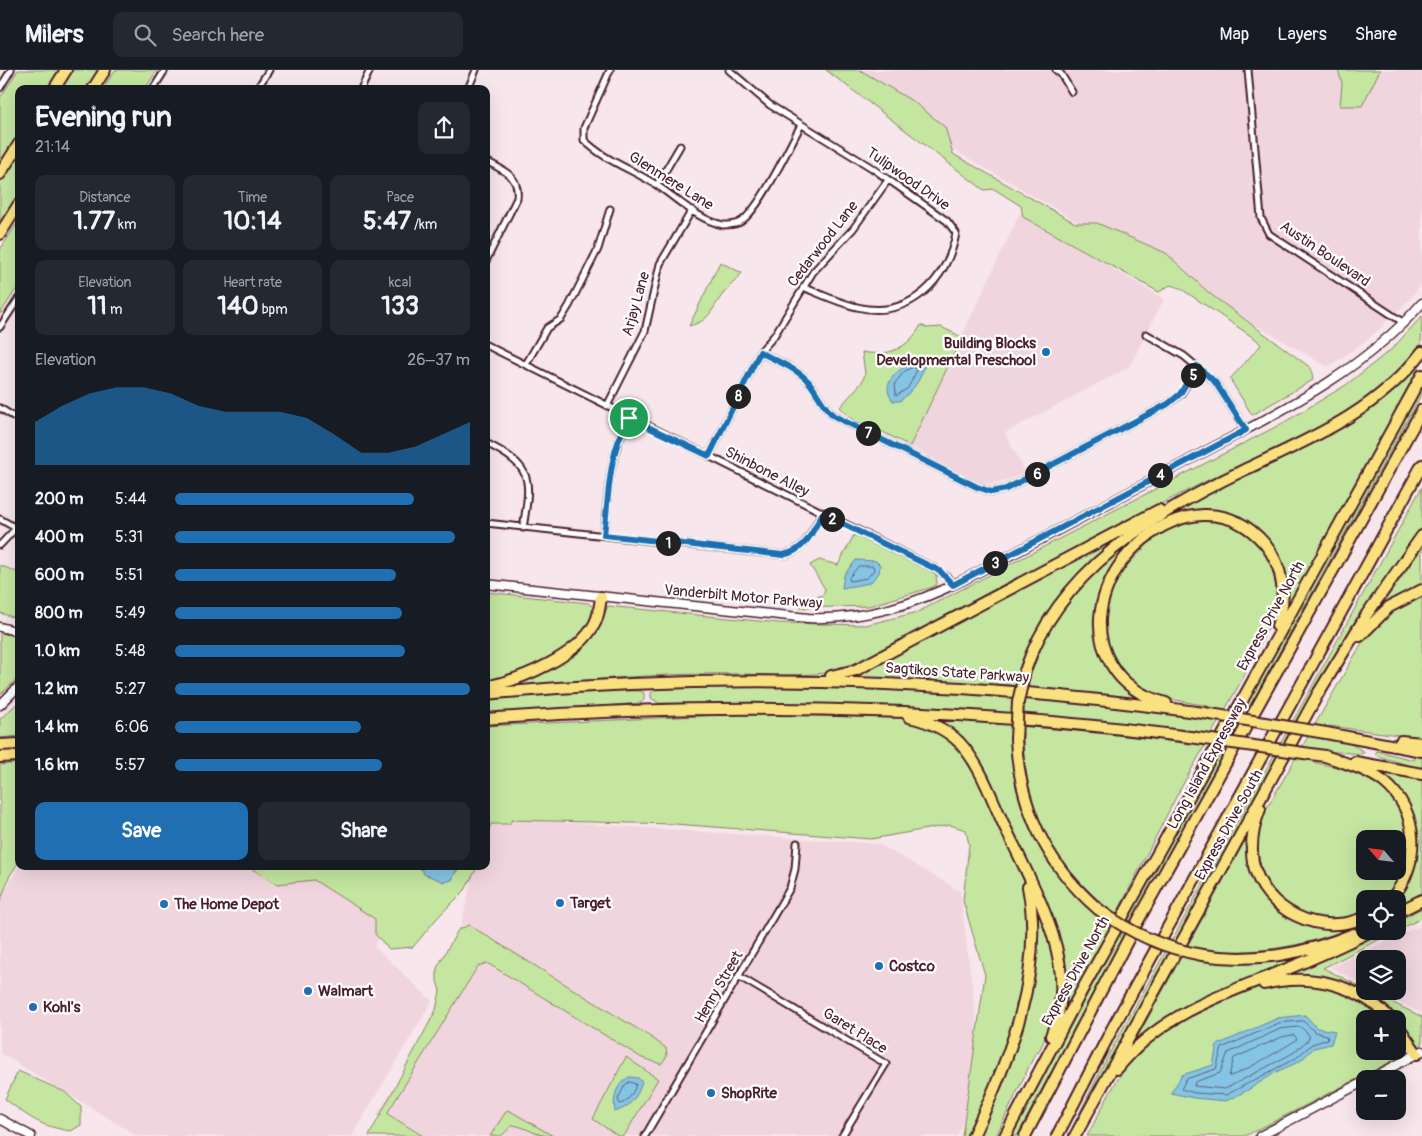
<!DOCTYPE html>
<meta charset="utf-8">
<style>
:root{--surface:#171b24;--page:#242831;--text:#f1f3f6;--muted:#9ea1a6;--line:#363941;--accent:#1f6fb2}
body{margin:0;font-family:Pangolin,sans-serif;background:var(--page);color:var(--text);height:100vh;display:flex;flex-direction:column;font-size:19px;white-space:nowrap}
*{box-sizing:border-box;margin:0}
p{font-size:16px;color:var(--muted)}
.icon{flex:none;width:28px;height:28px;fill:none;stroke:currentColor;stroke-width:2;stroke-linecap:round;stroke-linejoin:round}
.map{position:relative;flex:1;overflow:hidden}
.panel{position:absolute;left:15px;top:15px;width:475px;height:785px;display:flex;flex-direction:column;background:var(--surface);border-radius:10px;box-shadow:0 5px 20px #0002}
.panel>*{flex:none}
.needle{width:32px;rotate:298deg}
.tools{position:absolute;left:1356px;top:760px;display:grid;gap:10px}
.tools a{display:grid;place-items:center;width:50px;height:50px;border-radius:10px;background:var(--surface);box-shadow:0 5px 20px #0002;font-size:25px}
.pin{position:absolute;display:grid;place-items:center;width:42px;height:42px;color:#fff;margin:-21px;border:2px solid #fff;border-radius:50%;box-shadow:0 1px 5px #0007}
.km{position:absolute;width:25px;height:25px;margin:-12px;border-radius:50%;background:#222;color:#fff;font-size:14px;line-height:25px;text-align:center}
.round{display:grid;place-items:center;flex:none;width:52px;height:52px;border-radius:10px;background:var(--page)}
.headline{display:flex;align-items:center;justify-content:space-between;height:85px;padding:0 20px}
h1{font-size:28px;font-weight:700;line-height:38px}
.stats{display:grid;grid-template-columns:repeat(3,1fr);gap:8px;height:85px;padding:5px 20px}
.stats div{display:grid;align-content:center;border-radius:10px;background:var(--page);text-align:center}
.stats b{font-size:25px;font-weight:700}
.stats small{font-size:14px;font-weight:400}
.stats p{font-size:14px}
.chart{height:140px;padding:10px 20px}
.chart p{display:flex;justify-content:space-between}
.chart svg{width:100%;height:90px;margin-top:5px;fill:var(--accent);opacity:.7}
.cta{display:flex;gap:10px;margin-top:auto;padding:10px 20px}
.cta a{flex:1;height:58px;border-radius:10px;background:var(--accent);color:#fff;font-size:20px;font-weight:700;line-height:58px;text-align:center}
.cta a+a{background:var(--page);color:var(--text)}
ul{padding:0 20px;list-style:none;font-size:16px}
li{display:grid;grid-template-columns:80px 60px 1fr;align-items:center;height:38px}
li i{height:12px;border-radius:6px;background:var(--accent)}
header{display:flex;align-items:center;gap:30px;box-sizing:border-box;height:70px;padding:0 25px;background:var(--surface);border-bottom:1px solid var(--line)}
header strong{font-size:24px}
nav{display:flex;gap:28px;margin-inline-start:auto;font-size:18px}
.search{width:350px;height:45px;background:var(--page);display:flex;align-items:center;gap:12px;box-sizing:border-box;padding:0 18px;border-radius:10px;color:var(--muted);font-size:19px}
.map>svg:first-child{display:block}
</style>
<header>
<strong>Milers</strong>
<div class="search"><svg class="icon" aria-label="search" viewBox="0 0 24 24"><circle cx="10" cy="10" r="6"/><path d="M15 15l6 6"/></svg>Search here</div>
<nav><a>Map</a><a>Layers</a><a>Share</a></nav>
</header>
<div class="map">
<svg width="1422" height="1066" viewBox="0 0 1422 1066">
<rect width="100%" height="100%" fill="#f7e6ec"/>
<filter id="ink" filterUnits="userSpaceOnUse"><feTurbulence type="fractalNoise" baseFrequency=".02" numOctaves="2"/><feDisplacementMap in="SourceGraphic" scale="10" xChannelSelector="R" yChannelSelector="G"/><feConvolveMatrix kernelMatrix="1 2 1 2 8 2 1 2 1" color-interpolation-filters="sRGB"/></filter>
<g filter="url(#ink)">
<path fill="#f1d5de" d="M838 0H1422V213L1411 228 1371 267 1328 297 942 73Z
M1020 143 1164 229 1129 297 1005 363 1026 403 1004 411 983 415 910 376Z
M486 747 879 774 960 821 976 949 972 1032 957 1066H409L377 1045 483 872 461 856 475 796H486Z
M19 796H300L392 846 374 876 432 931 352 1066H138L0 983V829Z
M1422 855V944L1378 921H1398V889H1365V915L1330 897Z"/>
<path fill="#c4e6a0" stroke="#878266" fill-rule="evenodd" d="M18 0H62L50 19H19V67L0 97V28Z
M72 0H100L88 19H60Z
M115 0H157L145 19H103Z
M826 0H860L914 32 945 57 953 84 1075 153H1097L1166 183 1209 223 1311 298 1313 310 1252 345 1230 309 1261 275 1257 270 1180 218 1170 215 1159 222 1023 147 1021 136 994 119 984 120Z
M1338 0H1380L1362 36H1340L1342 13Z
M19 82V127L0 157V112Z
M19 150V215L0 244V180Z
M720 192 742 203C736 211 728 217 723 224 710 241 711 250 689 256Z
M1422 246 1421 277 1392 309 1362 333 1337 349 1208 410 1108 461 849 599C802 610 749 602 701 604 632 605 564 612 496 619L576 581 597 559 608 536 778 553 866 555 918 542 1283 353 1346 315 1393 278Z
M921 255 927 258 941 257 962 267 910 376 877 359 855 352 840 337 862 312 865 304 862 282C888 287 908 279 921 255Z
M1416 297 1419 298 1289 535 1284 501 1274 479 1256 459 1237 447 1215 441H1191L1163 452 1103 519 1098 537 1097 567 1106 590 1143 628 1007 615 843 607 1090 479 1122 466C1077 505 1040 539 1022 599L1032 602 1048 559 1069 527 1118 482 1195 429 1350 353 1395 320Z
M1422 318V323L1133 848 1017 1066H1012L1129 846Z
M1422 417V458L1338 582 1072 1058 1109 984Z
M1205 448 1233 455 1258 472 1272 495 1277 525 1273 548 1243 608 1177 725 1116 845C1105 837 1095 827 1085 817 1039 772 1024 725 1023 662H1012C1014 750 1044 799 1112 854L1066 939H1064L1066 904 1056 862 1034 808 1001 735 971 680 935 650 940 648 1062 656 1190 674 1192 662 1008 643 852 635 659 633 651 628V623L656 619 765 613 1028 626 1206 647 1208 636 1159 627 1134 615 1117 595 1106 567 1107 532 1120 503 1155 467 1178 453Z
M854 465 936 504 937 514 933 517 869 536 800 538 802 531 823 525 825 519 810 495 819 490 838 495Z
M1422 478V517L1382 537 1383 534Z
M0 495 19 503V549L0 543Z
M486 522 588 533 596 539 587 561 559 584 537 597 486 614Z
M1422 527V668L1329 656 1327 667 1349 673 1365 682 1361 684 1315 680 1313 692C1330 697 1352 698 1368 706 1392 718 1415 756 1409 783 1405 801 1396 815 1384 829H1365V842C1324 860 1270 840 1260 793 1256 776 1259 760 1264 743L1363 571 1392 541ZM1365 769H1398V801H1365Z
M0 563 19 567V607L0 625Z
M571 620 641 621 644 623V630L640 633 486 645V628Z
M19 632V666L0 668V649Z
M743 644 901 648C953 661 963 681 987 725 1006 760 1026 802 1029 842 1034 919 1001 997 970 1066H962L985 905 963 831 969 775 966 760 950 755 871 769 675 754 512 750 509 754H491L486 767V656Z
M1377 681 1414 690V684L1422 686V699L1377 686 1375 684Z
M19 693V792L10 805 0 832V695Z
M1384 701 1422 708V825L1398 837 1396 829 1411 803 1413 748 1381 706Z
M1249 763 1262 820 1304 853 1365 852C1306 877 1267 883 1203 881L1202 891 1248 894 1314 884 1183 937 1137 968Z
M247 796H420V799L457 802 458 796H478L465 820 438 847 413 877 389 879 375 864V849L314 810 277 814Z
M1422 838V848L1398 860V851Z
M1040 842C1061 902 1067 925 1038 983L1036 982 996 1066H978L1032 914 1037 869 1036 844Z
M469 855 649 966 666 978 667 986 661 994 642 988 487 893 478 896 388 1042 389 1045 423 1066H369L436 940 440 921 437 911V898L458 860Z
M1378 861H1396L1323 898 1365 919V921H1369L1422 947V976L1245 1066H1087C1102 1039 1115 1009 1135 985 1179 933 1254 918 1313 894 1335 885 1356 872 1378 861ZM1365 949H1398V981H1365Z
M626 987 658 1009 624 1066H618L593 1049Z
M18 1001 65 1022 81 1037V1055L71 1061C39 1056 30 1048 5 1029Z
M507 1040 512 1042 553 1066C534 1066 530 1058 513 1055L501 1066H490Z"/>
<path fill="#84c5e5" stroke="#6d839b" d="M926 287C925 305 913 321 900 331H893C875 309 910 292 926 287Z
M856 490 876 491 880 495 879 503 870 513 842 518 844 505Z
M420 796H458L452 810 444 812 424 804Z
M1305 945 1317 958 1335 961 1331 974 1314 978 1299 992 1278 1001 1248 1020 1226 1031 1194 1028 1171 1023 1182 1005 1213 995 1217 975 1278 948Z
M629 1007 638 1008 642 1012C637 1028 630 1037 615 1042 613 1028 615 1015 629 1007Z"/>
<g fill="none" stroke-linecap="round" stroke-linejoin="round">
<path stroke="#616175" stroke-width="1" d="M914 297 917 300 908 318 896 326 895 313 905 301Z
M859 496H873L874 500 867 508 850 511 849 508Z
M1303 951 1315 962 1327 965 1328 969 1312 974 1296 988 1226 1025 1195 1023 1181 1019 1186 1009 1216 999 1222 978 1279 953Z
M1301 957 1309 965V969L1293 983 1225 1019 1194 1016 1195 1012 1220 1003 1228 983 1280 959Z
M1294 965 1297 969C1290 975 1235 1007 1229 1006L1234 988 1282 967Z
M630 1012 636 1014C635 1021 627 1033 620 1034L618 1029 625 1015Z"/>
<defs>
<path id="street" d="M610 0 584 58V70C605 91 634 100 658 116 679 130 698 150 723 155 727 155 734 155 738 153 757 146 790 75 801 55
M729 0 770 35 872 98 947 151 956 163C948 210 909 250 857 237 839 233 820 224 803 217
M1056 0 1061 4 1072 22
M1248 0 1261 148 1269 164 1404 253
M0 18 11 0
M153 19 165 0
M257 19 269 0
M361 19 370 0
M468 19 476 0
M486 91C503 100 520 106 517 128L486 191
M657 115 680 76
M0 257 19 228
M1146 264 1184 286 1215 312 1246 360
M486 275 934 498 947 507 953 515
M760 282C776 291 796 298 808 311 818 322 822 336 834 346L977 417 992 422 1006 419 1168 334 1181 324 1197 297
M526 294 547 258 561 249 569 236 598 179 610 139
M607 336 645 261 660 194 692 140
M0 338 19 350
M486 373C534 397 531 409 523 458
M709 386 760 282 774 266 813 202 853 159 888 110
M0 449 16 458
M486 453 783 485C805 481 812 462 822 443
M604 465C608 424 609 384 629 348
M0 475 19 455
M740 907 886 994 842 1066
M645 1066 790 818 795 799 797 773"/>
<path id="secondary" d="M486 514 808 548C865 550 914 535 965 509 1042 469 1118 428 1195 387 1277 343 1360 304 1422 233
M0 557 19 562
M0 635 19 616
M1370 1009 1422 981
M0 1049 31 1066
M1260 1066 1365 1011"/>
<path id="highway" d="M54 19 66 0
M93 19 105 0
M0 104 19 74
M0 164 19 134
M1360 566 1389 537 1422 520
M1025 601C1058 501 1154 443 1244 400 1310 369 1377 341 1422 282
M831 606 856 600 1159 440
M486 617C520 610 579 586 595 553 599 545 600 536 601 527
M486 624C726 601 966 610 1204 643
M1166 633C1143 627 1123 615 1111 594 1061 509 1193 389 1265 474 1284 497 1287 529 1277 556
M909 647C927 651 945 658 959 672 980 694 991 727 1004 755 1023 795 1052 848 1059 891 1064 917 1061 942 1051 966
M486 649C721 631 957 637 1190 667
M1326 663 1422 681
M1016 669C1019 737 1047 795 1098 839
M1401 671 1422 673
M0 675 19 674
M1325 686C1345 693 1367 699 1384 712 1420 741 1421 795 1391 829
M0 687 19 686
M1355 692 1422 704
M1260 739C1253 757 1250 774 1253 792 1263 841 1321 868 1365 847
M1398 842 1422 830
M1202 885C1253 893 1306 884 1353 864
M1264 914C1311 903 1357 914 1391 949
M1398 956 1417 984
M1117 999C1161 943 1223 925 1287 899 1315 888 1343 875 1371 861
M973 1066C1009 990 1045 902 1028 817
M1005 1066 1081 922 1422 305
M1025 1066 1134 858 1422 340
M1057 1066 1112 959 1422 395
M1075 1066 1319 622 1367 544 1422 466"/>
</defs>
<use href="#street" stroke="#4a1f2b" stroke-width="9"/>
<use href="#secondary" stroke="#4a1f2b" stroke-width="11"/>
<use href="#highway" stroke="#4a1f2b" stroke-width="14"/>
<use href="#street" stroke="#fff" stroke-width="5"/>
<use href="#secondary" stroke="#fff" stroke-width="8"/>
<use href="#highway" stroke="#fae180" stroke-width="10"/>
<defs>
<path id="highway-bridge" d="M1204 643 1326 663
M1190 667 1325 686
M1016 669 1018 632 1025 601
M1098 839C1130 863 1163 878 1202 885"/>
</defs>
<use href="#highway-bridge" stroke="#4a1f2b" stroke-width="14" stroke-linecap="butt"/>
<use href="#highway-bridge" stroke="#fae180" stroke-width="10"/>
</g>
</g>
<g fill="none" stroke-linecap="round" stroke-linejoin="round" filter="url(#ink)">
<defs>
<path id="route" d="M760 282C776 291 796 298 808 311 818 323 822 336 834 346L977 417 992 422 1006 419 1168 334 1180 324 1197 296 1215 312 1246 360 953 515 940 501 822 444C813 462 805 481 783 485L604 465C609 425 608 383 629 348L709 386Z"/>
</defs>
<use href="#route" stroke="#fff" stroke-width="10"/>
<use href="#route" stroke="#1f6fb2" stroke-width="6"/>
</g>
<g fill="#1f6fb2" stroke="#fff" stroke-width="2">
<circle cx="1046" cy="282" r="5"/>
<circle cx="560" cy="833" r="5"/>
<circle cx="164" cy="834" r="5"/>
<circle cx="879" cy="896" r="5"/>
<circle cx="308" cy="921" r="5"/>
<circle cx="33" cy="937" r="5"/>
<circle cx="711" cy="1023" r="5"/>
</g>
<g text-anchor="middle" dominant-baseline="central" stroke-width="4.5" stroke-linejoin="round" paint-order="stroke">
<g font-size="15" fill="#4a1f2b" stroke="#fff">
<text transform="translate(908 109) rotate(35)">Tulipwood Drive</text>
<text transform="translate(671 111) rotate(32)">Glenmere Lane</text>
<text transform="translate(823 174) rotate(-52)">Cedarwood Lane</text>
<text transform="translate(1325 184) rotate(34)">Austin Boulevard</text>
<text transform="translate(636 234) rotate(-74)">Arjay Lane</text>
<text transform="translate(767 402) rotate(27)">Shinbone Alley</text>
<text transform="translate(743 527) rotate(5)">Vanderbilt Motor Parkway</text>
<text transform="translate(1271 546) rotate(-61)">Express Drive North</text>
<text transform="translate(957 603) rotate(4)">Sagtikos State Parkway</text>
<text transform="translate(1207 694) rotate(-61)">Long Island Expressway</text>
<text transform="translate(1229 755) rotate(-61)">Express Drive South</text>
<text transform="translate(1076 901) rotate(-61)">Express Drive North</text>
<text transform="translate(719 917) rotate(-60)">Henry Street</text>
<text transform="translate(855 961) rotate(32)">Garet Place</text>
</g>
<g font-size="15" font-weight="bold" fill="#4a1f2b" stroke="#fff" text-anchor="start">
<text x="1036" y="273" text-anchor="end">Building Blocks<tspan x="1036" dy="17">Developmental Preschool</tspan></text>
<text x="570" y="833">Target</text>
<text x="174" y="834">The Home Depot</text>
<text x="889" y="896">Costco</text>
<text x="318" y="921">Walmart</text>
<text x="43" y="937">Kohl's</text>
<text x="721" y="1023">ShopRite</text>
</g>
</g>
</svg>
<div class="tools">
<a><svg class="needle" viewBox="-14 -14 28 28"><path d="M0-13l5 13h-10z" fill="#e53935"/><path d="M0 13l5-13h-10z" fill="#9ea1a6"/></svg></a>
<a><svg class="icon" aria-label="locate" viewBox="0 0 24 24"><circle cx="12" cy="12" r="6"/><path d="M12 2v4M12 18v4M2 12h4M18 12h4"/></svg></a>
<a><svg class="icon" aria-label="layers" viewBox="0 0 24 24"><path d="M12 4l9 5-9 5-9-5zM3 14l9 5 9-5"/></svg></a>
<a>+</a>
<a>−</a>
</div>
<div class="pin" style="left:629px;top:348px;background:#1e9e55"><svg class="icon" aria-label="arrive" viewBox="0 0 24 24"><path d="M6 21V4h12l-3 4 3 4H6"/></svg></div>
<b class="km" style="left:668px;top:473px">1</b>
<b class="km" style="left:832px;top:449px">2</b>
<b class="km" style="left:995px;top:493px">3</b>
<b class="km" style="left:1160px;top:405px">4</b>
<b class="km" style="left:1193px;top:305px">5</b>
<b class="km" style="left:1037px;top:404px">6</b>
<b class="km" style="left:868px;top:363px">7</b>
<b class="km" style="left:738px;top:326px">8</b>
<section class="panel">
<div class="headline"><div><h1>Evening run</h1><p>21:14</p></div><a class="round"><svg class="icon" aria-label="share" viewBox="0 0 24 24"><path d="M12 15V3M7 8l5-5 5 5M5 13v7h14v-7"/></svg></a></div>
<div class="stats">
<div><p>Distance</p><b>1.77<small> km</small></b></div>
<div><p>Time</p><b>10:14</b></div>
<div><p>Pace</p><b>5:47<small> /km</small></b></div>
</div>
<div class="stats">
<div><p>Elevation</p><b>11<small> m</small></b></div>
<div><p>Heart rate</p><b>140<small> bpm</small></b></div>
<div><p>kcal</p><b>133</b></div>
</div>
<div class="chart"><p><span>Elevation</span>26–37 m</p>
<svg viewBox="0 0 160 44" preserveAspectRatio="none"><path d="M0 44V23L10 15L20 9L30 6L40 6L50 9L60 15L70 18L80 18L90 18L100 21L110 29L120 38L130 38L140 35L150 29L160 23V44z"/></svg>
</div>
<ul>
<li><b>200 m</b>5:44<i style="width:81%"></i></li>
<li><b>400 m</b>5:31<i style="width:95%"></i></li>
<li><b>600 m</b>5:51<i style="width:75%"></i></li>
<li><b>800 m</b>5:49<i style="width:77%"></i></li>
<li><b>1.0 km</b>5:48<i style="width:78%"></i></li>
<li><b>1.2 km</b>5:27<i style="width:100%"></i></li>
<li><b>1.4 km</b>6:06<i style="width:63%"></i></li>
<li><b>1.6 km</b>5:57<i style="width:70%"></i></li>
</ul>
<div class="cta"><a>Save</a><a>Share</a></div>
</section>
</div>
